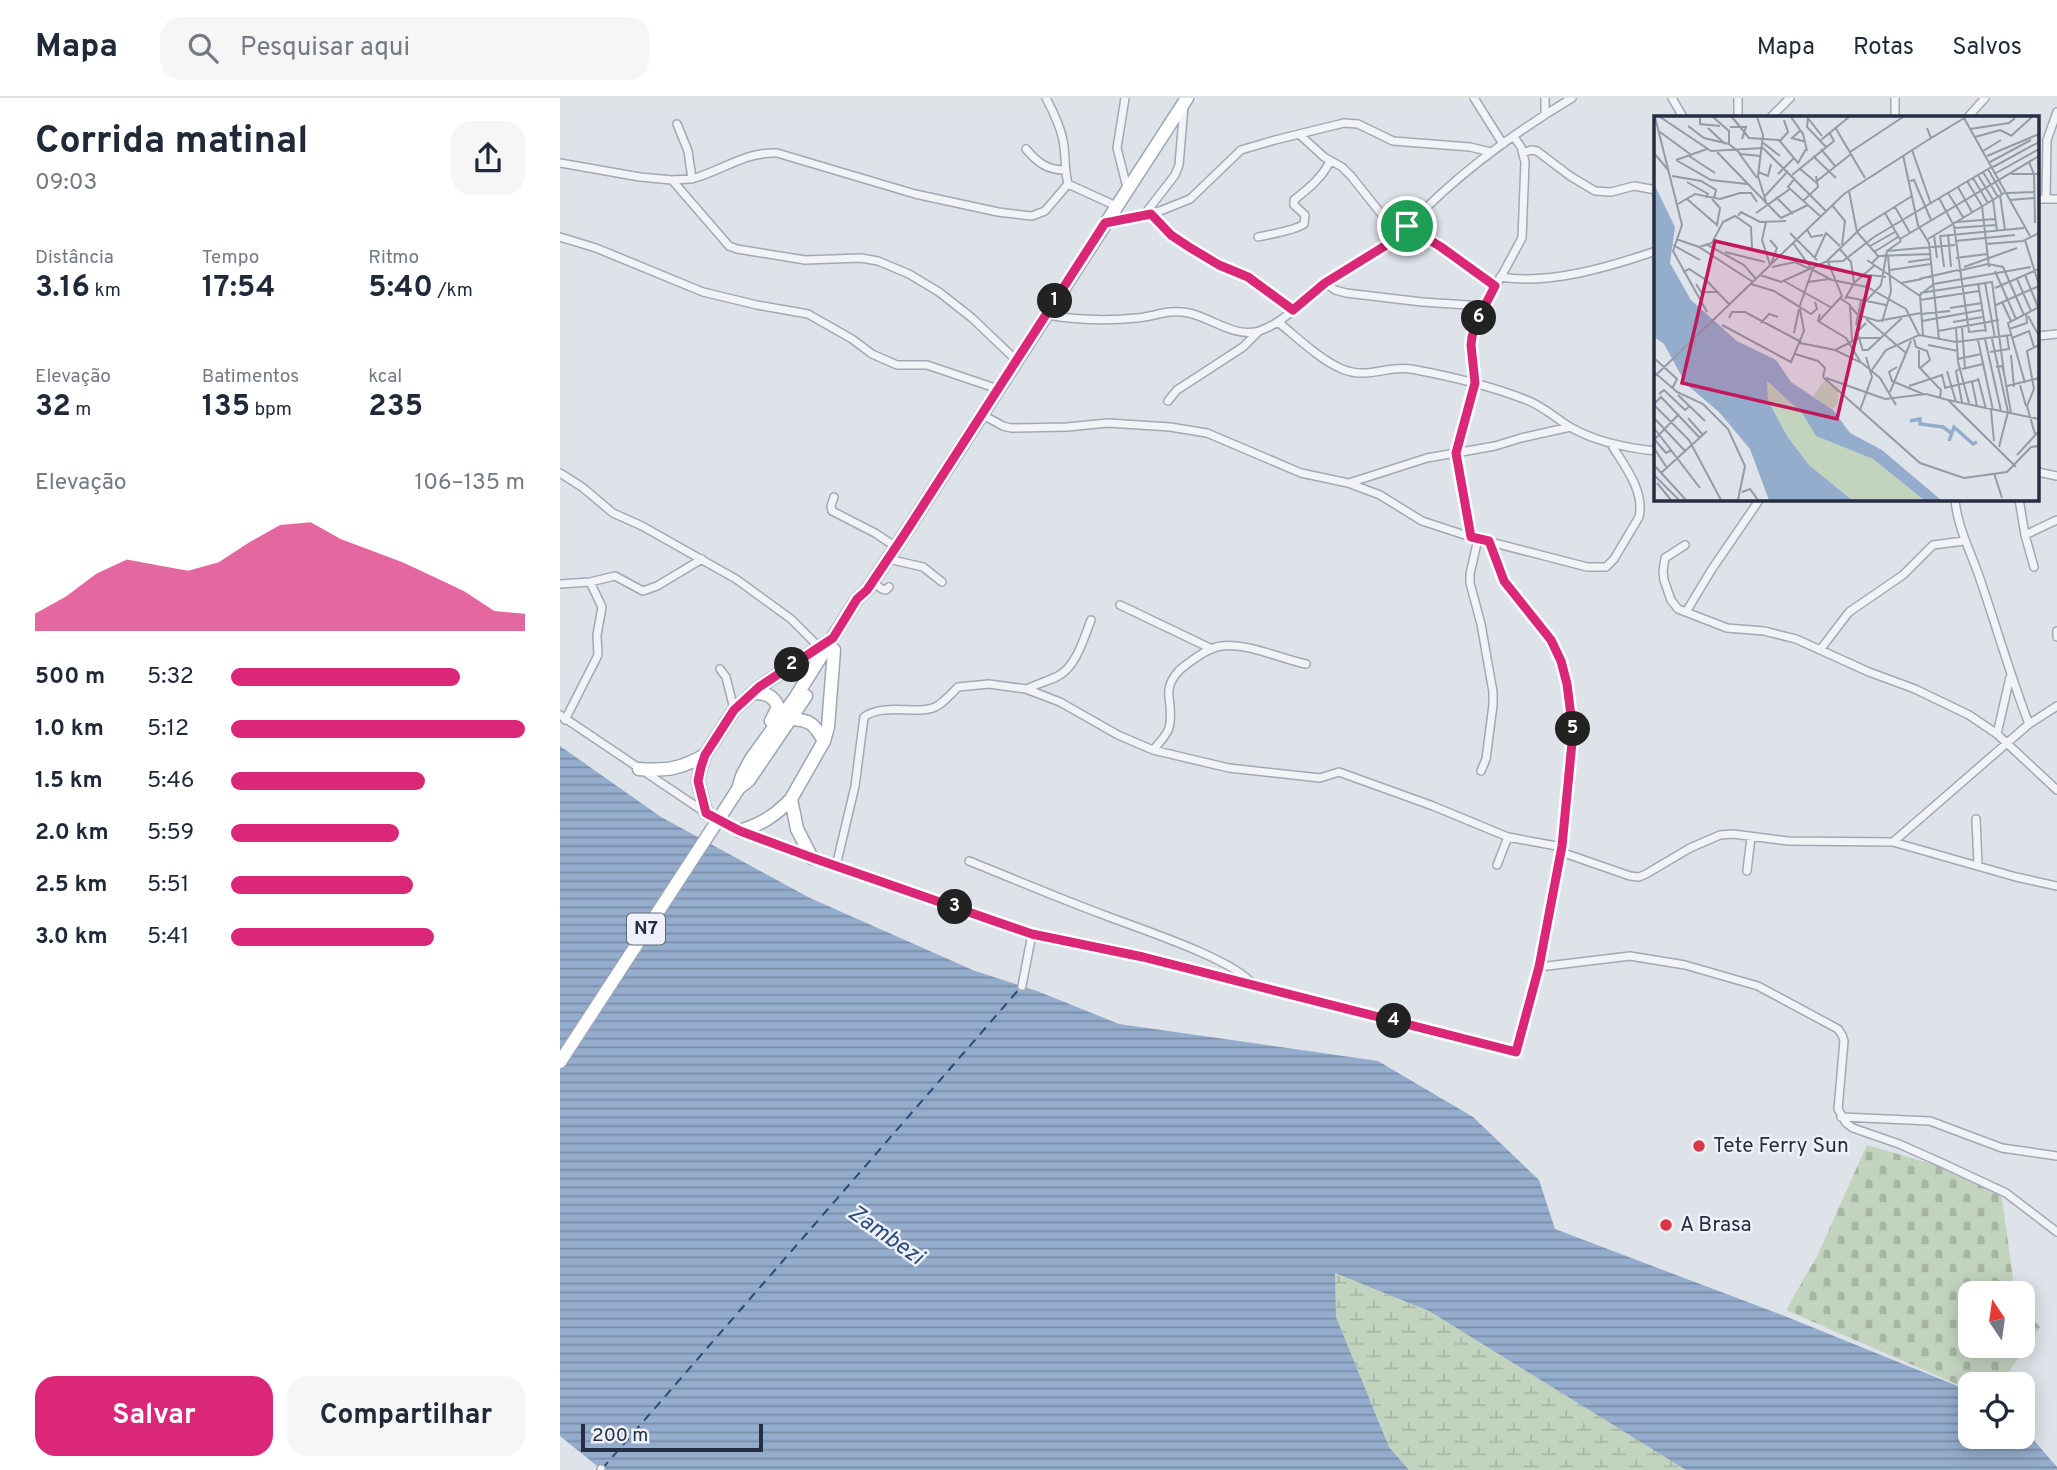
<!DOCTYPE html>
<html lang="pt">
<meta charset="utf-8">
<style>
:root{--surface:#fff;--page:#f6f6f7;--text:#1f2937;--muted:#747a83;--line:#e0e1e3;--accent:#db2777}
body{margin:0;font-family:Overpass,sans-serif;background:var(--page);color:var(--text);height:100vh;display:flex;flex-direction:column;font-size:26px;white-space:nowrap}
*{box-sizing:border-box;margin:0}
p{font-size:23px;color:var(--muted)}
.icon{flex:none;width:38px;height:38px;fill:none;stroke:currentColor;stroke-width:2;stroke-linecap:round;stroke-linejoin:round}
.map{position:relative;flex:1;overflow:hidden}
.panel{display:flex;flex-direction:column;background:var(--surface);width:560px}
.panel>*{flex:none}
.needle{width:46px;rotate:347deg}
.buttons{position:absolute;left:1398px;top:1183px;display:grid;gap:14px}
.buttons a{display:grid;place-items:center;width:77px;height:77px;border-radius:14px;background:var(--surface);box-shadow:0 4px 18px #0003;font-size:35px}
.scale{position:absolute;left:21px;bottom:18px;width:182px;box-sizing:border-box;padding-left:7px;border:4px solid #252e42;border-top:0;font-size:19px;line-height:24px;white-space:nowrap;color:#252e42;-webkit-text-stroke:5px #eef1f7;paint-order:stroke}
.pin{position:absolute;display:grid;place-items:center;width:60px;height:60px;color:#fff;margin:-30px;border:4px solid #fff;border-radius:50%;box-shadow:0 2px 7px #0007}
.km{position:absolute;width:35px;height:35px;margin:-18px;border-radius:50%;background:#222;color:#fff;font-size:19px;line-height:35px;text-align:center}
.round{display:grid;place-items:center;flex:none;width:74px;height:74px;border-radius:21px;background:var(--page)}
.overview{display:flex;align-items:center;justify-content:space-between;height:119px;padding:0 35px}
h1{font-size:38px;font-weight:700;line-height:52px}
.stats{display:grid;grid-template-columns:repeat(3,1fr);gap:10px;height:119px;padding:7px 35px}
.stats div{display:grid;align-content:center}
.stats b{font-size:30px;font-weight:700}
.stats small{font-size:19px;font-weight:400}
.stats p{font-size:19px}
.chart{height:196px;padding:14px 35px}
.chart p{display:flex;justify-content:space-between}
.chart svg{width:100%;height:126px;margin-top:7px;fill:var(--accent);opacity:.7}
.cta{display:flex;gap:14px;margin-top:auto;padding:14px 35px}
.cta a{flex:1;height:80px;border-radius:21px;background:var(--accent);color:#fff;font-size:28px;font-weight:700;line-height:80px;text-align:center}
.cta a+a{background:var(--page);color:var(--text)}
ul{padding:0 35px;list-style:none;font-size:23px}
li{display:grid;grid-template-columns:112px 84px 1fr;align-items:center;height:52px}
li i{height:18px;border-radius:9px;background:var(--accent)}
header{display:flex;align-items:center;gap:42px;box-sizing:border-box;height:98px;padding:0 35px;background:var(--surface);border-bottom:2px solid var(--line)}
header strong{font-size:33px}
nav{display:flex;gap:38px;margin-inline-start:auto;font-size:24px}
.search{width:490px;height:63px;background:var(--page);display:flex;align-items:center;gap:18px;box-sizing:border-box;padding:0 24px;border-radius:21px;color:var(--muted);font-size:26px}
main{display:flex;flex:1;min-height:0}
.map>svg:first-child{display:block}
</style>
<header>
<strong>Mapa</strong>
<div class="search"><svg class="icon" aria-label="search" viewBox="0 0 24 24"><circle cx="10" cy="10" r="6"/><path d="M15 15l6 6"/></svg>Pesquisar aqui</div>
<nav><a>Mapa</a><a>Rotas</a><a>Salvos</a></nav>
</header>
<main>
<section class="panel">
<div class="overview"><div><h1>Corrida matinal</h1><p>09:03</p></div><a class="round"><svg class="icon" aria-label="share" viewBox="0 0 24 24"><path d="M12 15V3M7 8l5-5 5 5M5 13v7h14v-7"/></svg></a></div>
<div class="stats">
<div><p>Distância</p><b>3.16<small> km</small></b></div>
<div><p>Tempo</p><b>17:54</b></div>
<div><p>Ritmo</p><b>5:40<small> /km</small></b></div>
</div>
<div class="stats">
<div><p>Elevação</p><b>32<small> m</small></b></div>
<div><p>Batimentos</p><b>135<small> bpm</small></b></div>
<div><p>kcal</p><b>235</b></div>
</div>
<div class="chart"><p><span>Elevação</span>106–135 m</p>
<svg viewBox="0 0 160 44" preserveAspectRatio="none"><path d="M0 44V38L10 32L20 24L30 19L40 21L50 23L60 20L70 13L80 7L90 6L100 12L110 16L120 20L130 25L140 30L150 37L160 38V44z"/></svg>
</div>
<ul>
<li><b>500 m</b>5:32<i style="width:78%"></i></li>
<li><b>1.0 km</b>5:12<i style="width:100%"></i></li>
<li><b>1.5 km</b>5:46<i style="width:66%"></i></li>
<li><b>2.0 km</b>5:59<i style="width:57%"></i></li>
<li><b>2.5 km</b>5:51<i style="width:62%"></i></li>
<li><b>3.0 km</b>5:41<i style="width:69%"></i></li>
</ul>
<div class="cta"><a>Salvar</a><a>Compartilhar</a></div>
</section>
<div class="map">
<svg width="1497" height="1372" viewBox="0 0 1497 1372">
<defs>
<pattern id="wetland-marsh" width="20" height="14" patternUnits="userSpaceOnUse" patternTransform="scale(1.75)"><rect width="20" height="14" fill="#c2d4be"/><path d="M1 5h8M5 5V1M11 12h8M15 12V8" fill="none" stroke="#a7b6a4"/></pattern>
<pattern id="cemetery-stones" width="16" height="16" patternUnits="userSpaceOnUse" patternTransform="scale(1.75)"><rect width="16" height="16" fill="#c2d4be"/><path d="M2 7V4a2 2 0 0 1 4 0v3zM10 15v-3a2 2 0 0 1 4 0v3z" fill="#a7b6a4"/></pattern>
<pattern id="water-rules" width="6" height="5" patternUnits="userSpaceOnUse" patternTransform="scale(1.75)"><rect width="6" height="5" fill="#95adcd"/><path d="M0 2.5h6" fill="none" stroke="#798da8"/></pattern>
</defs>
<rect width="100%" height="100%" fill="#dee2e9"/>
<path fill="url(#wetland-marsh)" d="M775 1175 869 1213 1126 1372H849L829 1349 776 1219Z"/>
<path fill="url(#cemetery-stones)" d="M1307 1047 1440 1086 1455 1195H1410V1248H1463V1212L1480 1229 1440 1286H1410V1292L1226 1212 1257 1158Z"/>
<path fill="url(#water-rules)" d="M0 648 101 719 250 800 415 873 477 893 559 926 818 963 913 1019 979 1082 995 1131 1227 1219 1410 1293V1339H1463V1330L1497 1369V1372H1126L869 1213 775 1175 776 1219 829 1349 849 1372H42L0 1338Z"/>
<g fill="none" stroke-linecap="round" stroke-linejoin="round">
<path stroke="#2b4a7a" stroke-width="2" stroke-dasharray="9 7" stroke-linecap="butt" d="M42 1371 461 889"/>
<defs>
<path id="minor" d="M486 0C493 13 500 28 503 42 506 57 504 71 508 86L556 108
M565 0 557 50 567 90
M914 0 943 46
M985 0V16
M1112 0 1123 19
M1335 0V19
M1178 19V0
M1211 19 1230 0
M1408 19 1425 0
M117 26 128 53 132 81
M739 36 764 59 782 69 791 78 838 137
M466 51C477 64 487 72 504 72
M963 55 971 52 977 53 1010 78 1035 93 1051 94 1074 88 1096 92
M0 65 80 79 112 82 169 148 177 151 245 162 301 160 318 163 349 176 379 194 412 220 456 262
M112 82C120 81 128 82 135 80 165 71 185 54 217 55L355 96 438 114 462 117 472 118 485 113 508 86
M1478 101H1497
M1486 101 1487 42 1497 14
M591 116 611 137 629 149 658 168 688 179 733 212
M584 117 600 113 630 101 681 52 715 42 784 25 798 26 833 43 910 49 931 54
M546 125 584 117 615 77 619 67 624 8
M847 128 881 149 935 188
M0 139 36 150 143 194 197 207 248 216 292 241 312 256 337 267H367L438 291
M698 139C711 136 734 133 744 126L745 117 734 107V102C749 90 762 80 770 63
M940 179C990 187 1049 169 1096 153
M765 185 775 192 786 195 862 204 924 208
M487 217C517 222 546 223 577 220 597 218 606 211 629 215 652 220 674 240 699 233 722 226 744 202 763 187 784 171 810 161 830 144 849 128 865 110 884 93 923 58 967 27 1012 0
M718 224C738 240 759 261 782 271 808 282 827 267 851 271 889 278 928 287 964 301 982 307 994 319 1010 329 1036 344 1066 350 1096 353
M1478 238 1497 236
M608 303 617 292 683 249 698 234
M421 316 443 328 451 330 507 329 548 325 610 329 647 335 741 375 788 385 820 397 862 423 911 439 1027 469H1046L1054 461 1079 419C1085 393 1064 367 1051 346
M1478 374 1497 378
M0 375 22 389 53 415 82 428 176 481 231 521 259 549
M789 385 867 360 935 348 961 340 1010 329
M274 399 271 408 272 413 315 435 336 449
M1395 401C1397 428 1410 452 1419 478 1436 527 1450 577 1469 626
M1459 401 1465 437 1474 469
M1465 437 1497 422
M911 439 896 355 915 285 911 247 916 225 962 140 965 64 961 49 954 39
M918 441 910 476V485L921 526 933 594V607L926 661 921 673
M1125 447 1105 460 1103 473 1104 482 1111 502 1118 511 1167 530 1204 533 1236 541 1309 574 1355 591 1409 617 1437 636 1497 692
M328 461 363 469 382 484
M312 484 322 491 326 492 329 489
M0 486 30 484 55 478 83 493 97 488 142 461
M560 507 652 551
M1126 514 1152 471 1200 401
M1497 533V539
M1260 552 1289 514 1343 477 1373 447 1404 443
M160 571 166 579 174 611
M467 591C477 586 488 583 498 578 516 569 524 540 531 522
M0 617 146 715 180 733 252 760 472 836 583 859 955 954 979 869 1002 749 1013 634 1007 586 1001 563 991 542 944 483 929 443
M5 622 38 557 37 537 42 509 30 484
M1437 636 1450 579
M593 652C608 635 612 632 610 609 610 604 608 597 609 592 610 582 618 572 627 566 637 559 648 550 661 548 684 544 722 561 746 566
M1416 721 1418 767
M1333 744 1469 626 1497 608
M1001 754 1070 778 1079 779 1086 776 1130 750 1160 737 1173 736 1228 743 1333 744 1456 779 1497 788
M409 763C454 781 498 800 544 817 575 829 677 862 693 887
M937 767 948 739
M276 768 295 688 304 619C324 604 361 618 377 608 384 604 392 595 398 589L429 586 466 591 500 604 558 637 593 652 669 670 760 680 779 674 873 708 948 739 1002 749
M1187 773 1191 739
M979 869 1070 858 1125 867 1198 888 1278 931 1282 937 1284 943 1278 1011 1286 1025 1293 1030 1339 1046 1384 1066 1446 1095 1497 1134
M462 888 472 836
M1281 1019 1370 1023 1442 1050 1497 1058
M41 1372V1371"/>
<path id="primary" d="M192 595C204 595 213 596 218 609L211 623
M231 621C251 622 254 626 264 643
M79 671C107 673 120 671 145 657
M179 690 189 682 246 598
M173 699 178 691 182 678 191 661 235 600 297 501 307 492 344 437 627 0
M146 715 138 683 141 669 145 657 174 612 199 589 269 543
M180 733C202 726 216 717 231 701
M252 760 237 731 231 701 264 643 268 629 274 552"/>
</defs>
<use href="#minor" stroke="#a3a8b4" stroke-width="10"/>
<use href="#primary" stroke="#9ca5b6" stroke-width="15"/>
<use href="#minor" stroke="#f1f3f7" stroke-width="7"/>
<use href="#primary" stroke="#fff" stroke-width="12"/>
<defs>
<path id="primary-bridge" d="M0 964 173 699"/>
</defs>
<use href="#primary-bridge" stroke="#9ca5b6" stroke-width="15" stroke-linecap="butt"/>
<use href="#primary-bridge" stroke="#fff" stroke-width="12"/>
</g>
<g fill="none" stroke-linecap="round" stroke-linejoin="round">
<defs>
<path id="route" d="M591 116 611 137 629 149 659 167 688 179 733 212 765 185 828 146 847 128 881 149 935 188 916 225 912 239 911 247 915 285 896 355 911 439 929 443 944 483 991 542 1001 563 1007 586 1013 634 1002 748 979 869 956 954 583 859 472 836 253 760 180 733 146 715 138 683 141 669 145 657 174 612 199 589 273 540 297 501 307 492 344 437 545 125Z"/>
</defs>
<use href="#route" stroke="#fff" stroke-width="14"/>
<use href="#route" stroke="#db2777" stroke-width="9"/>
</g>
<g fill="#dc3545" stroke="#eef1f7" stroke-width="2.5">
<circle cx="1139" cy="1048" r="7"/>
<circle cx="1106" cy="1127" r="7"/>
</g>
<g text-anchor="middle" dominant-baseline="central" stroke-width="5" stroke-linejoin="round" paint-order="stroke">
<rect fill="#eef1f7" stroke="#616878" stroke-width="2" x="67" y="815.5" width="38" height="31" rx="5"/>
<g font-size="19" font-weight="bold" fill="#252e42">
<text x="86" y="831">N7</text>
</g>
<g font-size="21" fill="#252e42" stroke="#eef1f7" text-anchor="start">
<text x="1153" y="1048">Tete Ferry Sun</text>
<text x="1120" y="1127">A Brasa</text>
</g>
<g font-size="23" font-style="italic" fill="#2b4a7a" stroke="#eef1f7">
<text transform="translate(325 1138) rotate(35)">Zambezi</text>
</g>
</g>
<g transform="translate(1094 18)">
<rect width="385" height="385" fill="#dee2e9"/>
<path d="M113 265 148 297 162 320 219 343 270 384H198L155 349 133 320 114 284Z" fill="#c2d4be"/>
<path d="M171 264 184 272V287L178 294 159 280Z" fill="#c2d4be"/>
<path d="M0 68 21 111 16 147 37 184 83 225 122 244 137 266 179 294 196 317 228 334 287 384H270L219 343 162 320 148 297 113 265 114 284 133 320 155 349 198 384H115L96 333 65 296 32 268 10 228 0 221Z" fill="#95adcd"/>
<path fill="none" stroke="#95adcd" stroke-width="3.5" d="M33 267 87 228M256 305 266 303V308L289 311 297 317M295 325 300 311 319 328 323 326"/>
<path fill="none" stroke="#949aa6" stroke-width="2" d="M1 1 28 109 19 135 53 196M6 1 57 35 109 32 172 95M46 1V8L66 10M59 1 75 15V28M78 1 95 22 125 24 144 47 152 33M103 1 109 19 104 60 112 86M137 1 149 18 153 35M153 1 168 20M154 2 153 11 172 31M310 2 376 120M34 10 50 22 75 28 87 38 106 40M76 11H92L88 23M181 11 211 62M54 12 71 28M273 12 277 22 312 1M316 13 355 7 361 2M147 14 138 22 152 26M6 16 36 38M357 20 378 1M321 21 346 14 358 20M167 24 195 1M126 25 134 16 130 4M108 26 126 40M167 33 181 50M258 34 277 88M329 35 347 24M63 36 127 102 154 89M196 36 249 1M0 37 15 55M85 37 103 62M249 39 264 109 275 127 285 224M35 40 61 57M159 40 182 62M333 40 385 18M22 44 57 64 93 68M22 44 53 33M336 46 377 24M375 46 380 58 381 107M339 51 385 26M145 52 164 68M334 53 348 78M104 56 114 60 117 48M329 56 344 81M342 57 385 33M124 58 140 42M357 58H385M138 59 180 25 175 16M324 59 339 84 343 115M18 60 47 65 62 74 60 82M141 62 134 71 166 100M319 62 334 87M163 65 197 38M256 65 260 64 277 104M313 65 328 90 335 151M33 66 54 78 52 82M304 71 318 96M195 75 203 116 224 140M294 77 309 101M353 77 380 76M346 79 351 114M111 80 134 55M122 81 139 98M285 82 300 110 315 216 332 214M33 83 63 109 66 92 58 83M356 84 380 82M149 85 164 71 162 60M24 88 41 78 66 83 86 77H97L103 86M178 89 191 105 188 129M241 91 256 117M102 97 136 73M231 97 247 125M84 100 87 96 106 106 132 105M112 106 108 124 116 149M303 106 341 103M300 112 342 109M153 113 157 121 169 119M136 117 163 144M294 118 297 151M280 119 283 142M286 119 290 151M287 120 370 112M22 123 45 131 99 166M246 123 385 40M274 123 352 76M116 124 123 132 117 148M371 124 385 169M301 125 361 119M139 127 157 152M52 128 90 149 102 163M332 128 369 125 385 117M19 129 46 144M216 130 241 116M45 131 58 127 69 106 81 100 97 111 98 132M185 132 197 146 200 167M233 135 301 129M71 136 111 146M220 136 244 121M161 141 172 117 186 130M302 142 333 138M213 144 266 180M172 146 207 112 258 80M254 146 276 143M218 147 225 140 276 138M118 151 141 146 156 153M310 151 363 132M159 154 178 164 213 171 252 193 265 219M236 154 277 148M304 155 334 148 349 151 370 199M341 155 362 203M29 156 35 153 52 164 75 188M106 159 127 166 171 146 189 145 220 121 339 50M371 159 384 191M265 163 304 154M363 163 377 195M130 165 178 192M154 166 176 163M247 167 268 163M324 167 332 216M331 167 341 222M42 168 47 176H65M97 168 120 175 157 198 163 193 161 186M212 171 216 159 232 161M341 172 385 153M266 177 338 166 350 257M193 181 232 189M186 182 196 189 198 225M191 183 200 167 221 149M266 184 325 175M212 185 227 169 233 135 247 125M348 186 357 205M342 189 385 170M196 190 204 199 224 205 267 197M145 192 159 152M296 192 328 187M166 198 164 205 192 222 207 247M267 198 296 195M374 200 385 220M75 202 78 196H91L147 226M212 203 252 237M165 205 188 180 174 146M268 205 328 194M228 206 237 175 234 140M299 206 329 201M107 207 115 198 124 201M68 209 137 246 150 215 146 193M202 209 207 185M308 211 311 252M302 212 304 246 315 287M355 213 373 207 372 198M284 215 345 204M140 217 145 193M269 219 266 179 280 168 377 151M358 222 375 215 380 231M260 223 262 231 273 235 276 244 266 252M331 223 347 295M338 223 354 296 345 331M324 224 339 294M146 227 181 234 208 247 226 262 242 289M274 229 304 235M181 234 205 222H226M208 234H214L248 202M265 234V251L287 274 286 281M209 235 203 216 212 207M336 236 355 233 353 220M141 238 164 245 171 252 169 261M357 239 360 271M0 242 23 263 18 273M304 243 327 238M243 251 235 256 238 265 269 278M342 251 348 250 350 257 357 297M307 252 302 255 308 286M308 253 329 248M218 254 232 234 265 219 302 226 357 219M293 255 302 286M0 256 23 276 49 288 74 313 91 350 84 384M0 261 190 78 277 22M169 261 266 347 310 362 353 356 377 331 385 330M172 262 231 283 272 278 294 284 362 351M324 262 332 293M318 266 323 290M371 267 354 207 385 191M366 269 372 290M255 270 288 259 291 271M353 270 385 262M290 272 324 264M236 276 257 225M5 278 10 274 31 294 36 290M24 279 51 305M294 284 385 303M0 288 7 281 46 322M0 289 35 324 67 384M206 294 218 261 212 241M337 294 340 325M0 302 32 336M34 302 49 319M0 312 46 372M381 318 373 290 380 273 373 235 385 229M0 324 25 298M1 324 12 337 18 334M0 332 13 352M363 339 385 315M0 349 32 384M7 357 53 315M340 357 348 382M0 359 25 384M3 367 17 384M88 376 96 373 104 384"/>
<path fill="#c2185b" fill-opacity="0.15" stroke="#c2185b" stroke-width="3.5" d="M61 125 216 161 183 303 28 267Z"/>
<rect width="385" height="385" fill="none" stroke="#252e42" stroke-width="3.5"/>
</g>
</svg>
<div class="buttons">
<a><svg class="needle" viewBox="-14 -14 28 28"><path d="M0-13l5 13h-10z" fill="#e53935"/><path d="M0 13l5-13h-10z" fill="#747a83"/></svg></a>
<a><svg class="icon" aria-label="locate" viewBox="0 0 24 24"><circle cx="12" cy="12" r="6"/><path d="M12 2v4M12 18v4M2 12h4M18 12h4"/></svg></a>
</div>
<div class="scale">200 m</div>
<div class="pin" style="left:847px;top:128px;background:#1e9e55"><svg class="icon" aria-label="arrive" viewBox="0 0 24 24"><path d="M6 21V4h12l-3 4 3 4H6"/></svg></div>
<b class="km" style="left:495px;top:203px">1</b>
<b class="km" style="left:232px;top:567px">2</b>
<b class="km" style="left:395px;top:809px">3</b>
<b class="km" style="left:834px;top:923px">4</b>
<b class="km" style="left:1013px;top:631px">5</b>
<b class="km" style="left:919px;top:220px">6</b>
</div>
</main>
